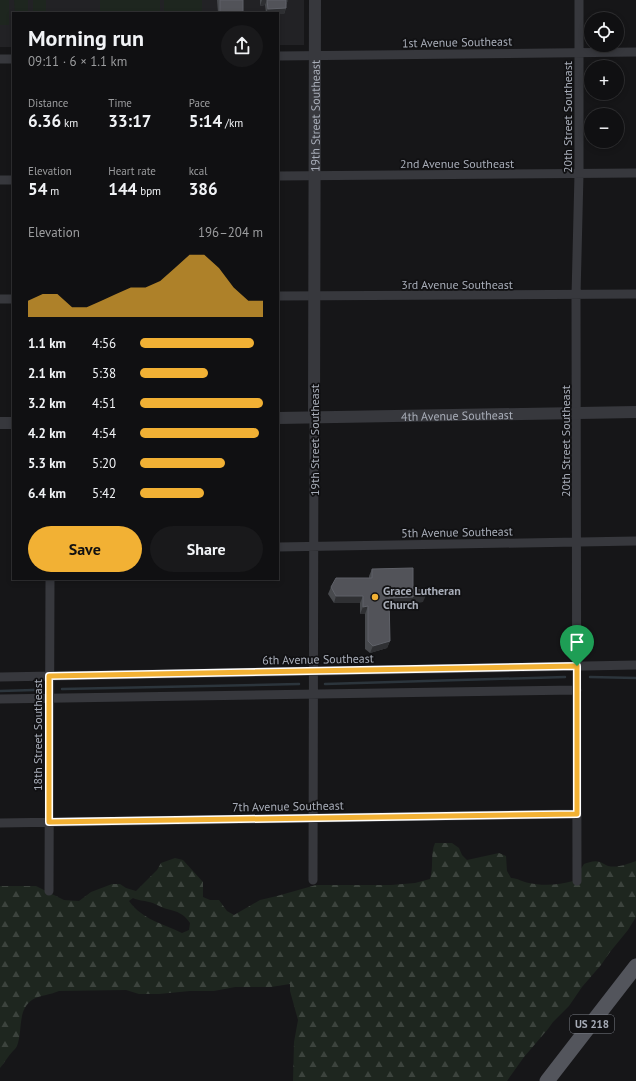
<!DOCTYPE html>
<meta charset="utf-8">
<style>
:root{--surface:#101012;--page:#19191b;--text:#f1f3f6;--muted:#9c9d9f;--line:#303032;--accent:#f2b134}
body{margin:0;font-family:"PT Sans",sans-serif;background:var(--page);color:var(--text);height:100vh;display:flex;flex-direction:column;font-size:15px;white-space:nowrap}
*{box-sizing:border-box;margin:0}
p{font-size:13px;color:var(--muted)}
.icon{flex:none;width:22px;height:22px;fill:none;stroke:currentColor;stroke-width:2;stroke-linecap:round;stroke-linejoin:round}
.map{position:relative;flex:1;overflow:hidden}
.panel{position:absolute;left:12px;top:12px;width:267px;height:568px;display:flex;flex-direction:column;background:var(--surface);border-radius:0px;box-shadow:0 2px 6px #0003,0 0 0 1px var(--line)}
.panel>*{flex:none}
.tools{position:absolute;left:584px;top:12px;display:grid;gap:8px}
.tools a{display:grid;place-items:center;width:40px;height:40px;border-radius:50%;background:var(--surface);box-shadow:0 2px 6px #0003,0 0 0 1px var(--line);font-size:20px}
.pin{position:absolute;display:grid;place-items:center;width:34px;height:34px;color:#fff;margin:-41px -17px;border-radius:50% 50% 50% 0;rotate:-45deg;box-shadow:0 0 4px #0007}
.pin .icon{rotate:45deg}
.round{display:grid;place-items:center;flex:none;width:42px;height:42px;border-radius:21px;background:var(--page)}
.headline{display:flex;align-items:center;justify-content:space-between;height:68px;padding:0 16px}
h1{font-size:22px;font-weight:700;line-height:30px}
.figures{display:grid;grid-template-columns:repeat(3,1fr);gap:6px;height:68px;padding:4px 16px}
.figures div{display:grid;align-content:center}
.figures b{font-size:17px;font-weight:700}
.figures small{font-size:11px;font-weight:400}
.figures p{font-size:11px}
.chart{height:112px;padding:8px 16px}
.chart p{display:flex;justify-content:space-between}
.chart svg{width:100%;height:72px;margin-top:4px;fill:var(--accent);opacity:.7}
.action{display:flex;gap:8px;margin-top:auto;padding:8px 16px}
.action a{flex:1;height:46px;border-radius:24px;background:var(--accent);color:#111;font-size:16px;font-weight:700;line-height:46px;text-align:center}
.action a+a{background:var(--page);color:var(--text)}
ul{padding:0 16px;list-style:none;font-size:13px}
li{display:grid;grid-template-columns:64px 48px 1fr;align-items:center;height:30px}
li i{height:10px;border-radius:5px;background:var(--accent)}
.map>svg:first-child{display:block}
</style>
<div class="map">
<svg width="636" height="1081" viewBox="0 0 636 1081">
<defs>
<pattern id="forest-firs" width="22" height="20" patternUnits="userSpaceOnUse"><rect width="22" height="20" fill="#1e261f"/><path d="M5 1l3.5 6h-7zM16 11l3.5 6h-7z" fill="#3c433d"/></pattern>
</defs>
<rect width="100%" height="100%" fill="#161618"/>
<path fill="#222225" d="M0 0H304V45H278V13H13V47H0Z"/>
<path fill="url(#forest-firs)" fill-rule="evenodd" d="M435 843H452L459 848 462 855 467 860 499 853 506 856 507 871 511 878C518 878 522 882 529 883 542 886 560 885 573 881L584 864C589 862 595 860 600 862 603 863 605 865 608 866 618 868 627 864 636 861V917L628 930 610 952 601 965 582 987 569 1006 553 1022 548 1029 524 1057 507 1081H293L294 1042 298 1020 290 991V984L271 987H235L214 991H190L159 994H139L126 990 59 991C50 995 40 995 32 1000 17 1010 23 1031 17 1046 16 1048 15 1049 13 1051 8 1056 5 1062 0 1068V886H36L64 900 79 901 91 892 112 884H120L126 888 136 891 157 870 161 863 175 858 183 860 203 882V897L210 900H219L227 911 234 915 260 900 277 896 316 885H391L415 883 430 879C434 867 430 854 435 843ZM133 898C139 901 143 900 149 902 155 903 160 907 167 909 178 912 183 913 190 923L189 930 182 933C162 923 143 920 129 901Z"/>
<path fill="#1e261f" d="M0 0H9V25H0Z
M14 0H28V13H15Z
M33 0H46V13H33Z
M100 0H160V13H100Z
M164 0H202V13H164Z"/>
<g fill="none" stroke-linecap="round" stroke-linejoin="round">
<path stroke="#2c353c" stroke-width="2.5" d="M590 677 636 678
M325 684 565 677
M62 689 299 684
M0 691 34 690"/>
<path stroke="#37383d" stroke-width="9" d="M278 56 636 52
M0 59H13
M278 176 636 173
M0 180H13
M278 296 636 294
M0 299H13
M278 547 636 541
M0 677 636 665
M0 699 577 690
M0 823 577 814
M313 880 314 417
M577 881 576 296 579 174V0
M49 891 50 579"/>
<g stroke="#37383d" stroke-width="12">
<path id="s1" d="M314 417 315 0"/>
<path id="s2" d="M278 418 636 412"/>
<path d="M0 423H13"/>
</g>
<path stroke="#53555c" stroke-width="15" d="M547 1081 636 966"/>
</g>
<path fill="#47494d" d="M217 0H243V13H218Z
M260 0H288L286 5V8L284 14 278 13H266L265 5 260 6Z
M372 569 413 589 423 602 411 603V604L389 605 390 641 387 648 370 653 365 649V614H360V603H334L328 594 331 587 369 578V576Z"/>
<path fill="#2f3033" d="M262 0H267L265 5 260 6Z
M286 0H288L286 5H284Z
M286 8 284 14H278V13H266L268 9Z
M426 595 423 602 411 603V604L386 605 389 598Z
M336 596H363L360 603H334Z
M368 606 365 614H360L363 607Z
M390 641 387 648 370 653 373 646Z"/>
<path fill="#525359" stroke="#5f6168" d="M220 0H243V13H220Z
M267 0H286V8L268 9Z
M413 568V589L426 590V595L413 596V597L389 598 390 641 373 646 368 641V606L363 607V596H336L331 587 336 578H372V569Z"/>
<g fill="none" stroke-linecap="round" stroke-linejoin="round">
<defs>
<path id="route" d="M577 666V814L49 822V676Z"/>
</defs>
<use href="#route" stroke="#fff" stroke-width="8"/>
<use href="#route" stroke="#f2b134" stroke-width="5"/>
</g>
<circle fill="#f2b134" stroke="#111113" stroke-width="1.5" cx="375" cy="597" r="4"/>
<g text-anchor="middle" dominant-baseline="central" stroke-width="3.5" stroke-linejoin="round" paint-order="stroke">
<rect fill="#111113" stroke="#7b7e86" stroke-width="1" x="570" y="1015" width="44" height="18" rx="3"/>
<g font-size="11" font-weight="bold" fill="#a8adb8">
<text x="592" y="1024">US 218</text>
</g>
<g font-size="12" fill="#a8adb8" stroke="#111113">
<text transform="translate(457 42) rotate(-1)">1st Avenue Southeast</text>
<text stroke="none"><textPath href="#s1" startOffset="301">19th Street Southeast</textPath></text>
<text transform="translate(567 117) rotate(-90)">20th Street Southeast</text>
<text x="457" y="163">2nd Avenue Southeast</text>
<text x="457" y="284">3rd Avenue Southeast</text>
<text stroke="none"><textPath href="#s2" startOffset="179">4th Avenue Southeast</textPath></text>
<text transform="translate(314 440) rotate(-90)">19th Street Southeast</text>
<text transform="translate(565 441) rotate(-90)">20th Street Southeast</text>
<text transform="translate(457 532) rotate(-1)">5th Avenue Southeast</text>
<text transform="translate(318 659) rotate(-1)">6th Avenue Southeast</text>
<text transform="translate(37 735) rotate(-90)">18th Street Southeast</text>
<text transform="translate(288 806) rotate(-1)">7th Avenue Southeast</text>
</g>
<g font-size="12" font-weight="bold" fill="#a8adb8" stroke="#111113" text-anchor="start">
<text x="383" y="590">Grace Lutheran<tspan x="383" dy="14">Church</tspan></text>
</g>
</g>
</svg>
<div class="tools">
<a><svg class="icon" aria-label="locate" viewBox="0 0 24 24"><circle cx="12" cy="12" r="6"/><path d="M12 2v4M12 18v4M2 12h4M18 12h4"/></svg></a>
<a>+</a>
<a>−</a>
</div>
<div class="pin" style="left:577px;top:666px;background:#1e9e55"><svg class="icon" aria-label="arrive" viewBox="0 0 24 24"><path d="M6 21V4h12l-3 4 3 4H6"/></svg></div>
<section class="panel">
<div class="headline"><div><h1>Morning run</h1><p>09:11 · 6 × 1.1 km</p></div><a class="round"><svg class="icon" aria-label="share" viewBox="0 0 24 24"><path d="M12 15V3M7 8l5-5 5 5M5 13v7h14v-7"/></svg></a></div>
<div class="figures">
<div><p>Distance</p><b>6.36<small> km</small></b></div>
<div><p>Time</p><b>33:17</b></div>
<div><p>Pace</p><b>5:14<small> /km</small></b></div>
</div>
<div class="figures">
<div><p>Elevation</p><b>54<small> m</small></b></div>
<div><p>Heart rate</p><b>144<small> bpm</small></b></div>
<div><p>kcal</p><b>386</b></div>
</div>
<div class="chart"><p><span>Elevation</span>196–204 m</p>
<svg viewBox="0 0 160 44" preserveAspectRatio="none"><path d="M0 44V34L10 30L20 30L30 38L40 38L50 34L60 30L70 26L80 26L90 22L100 14L110 6L120 6L130 14L140 26L150 34L160 34V44z"/></svg>
</div>
<ul>
<li><b>1.1 km</b>4:56<i style="width:93%"></i></li>
<li><b>2.1 km</b>5:38<i style="width:55%"></i></li>
<li><b>3.2 km</b>4:51<i style="width:100%"></i></li>
<li><b>4.2 km</b>4:54<i style="width:97%"></i></li>
<li><b>5.3 km</b>5:20<i style="width:69%"></i></li>
<li><b>6.4 km</b>5:42<i style="width:52%"></i></li>
</ul>
<div class="action"><a>Save</a><a>Share</a></div>
</section>
</div>
